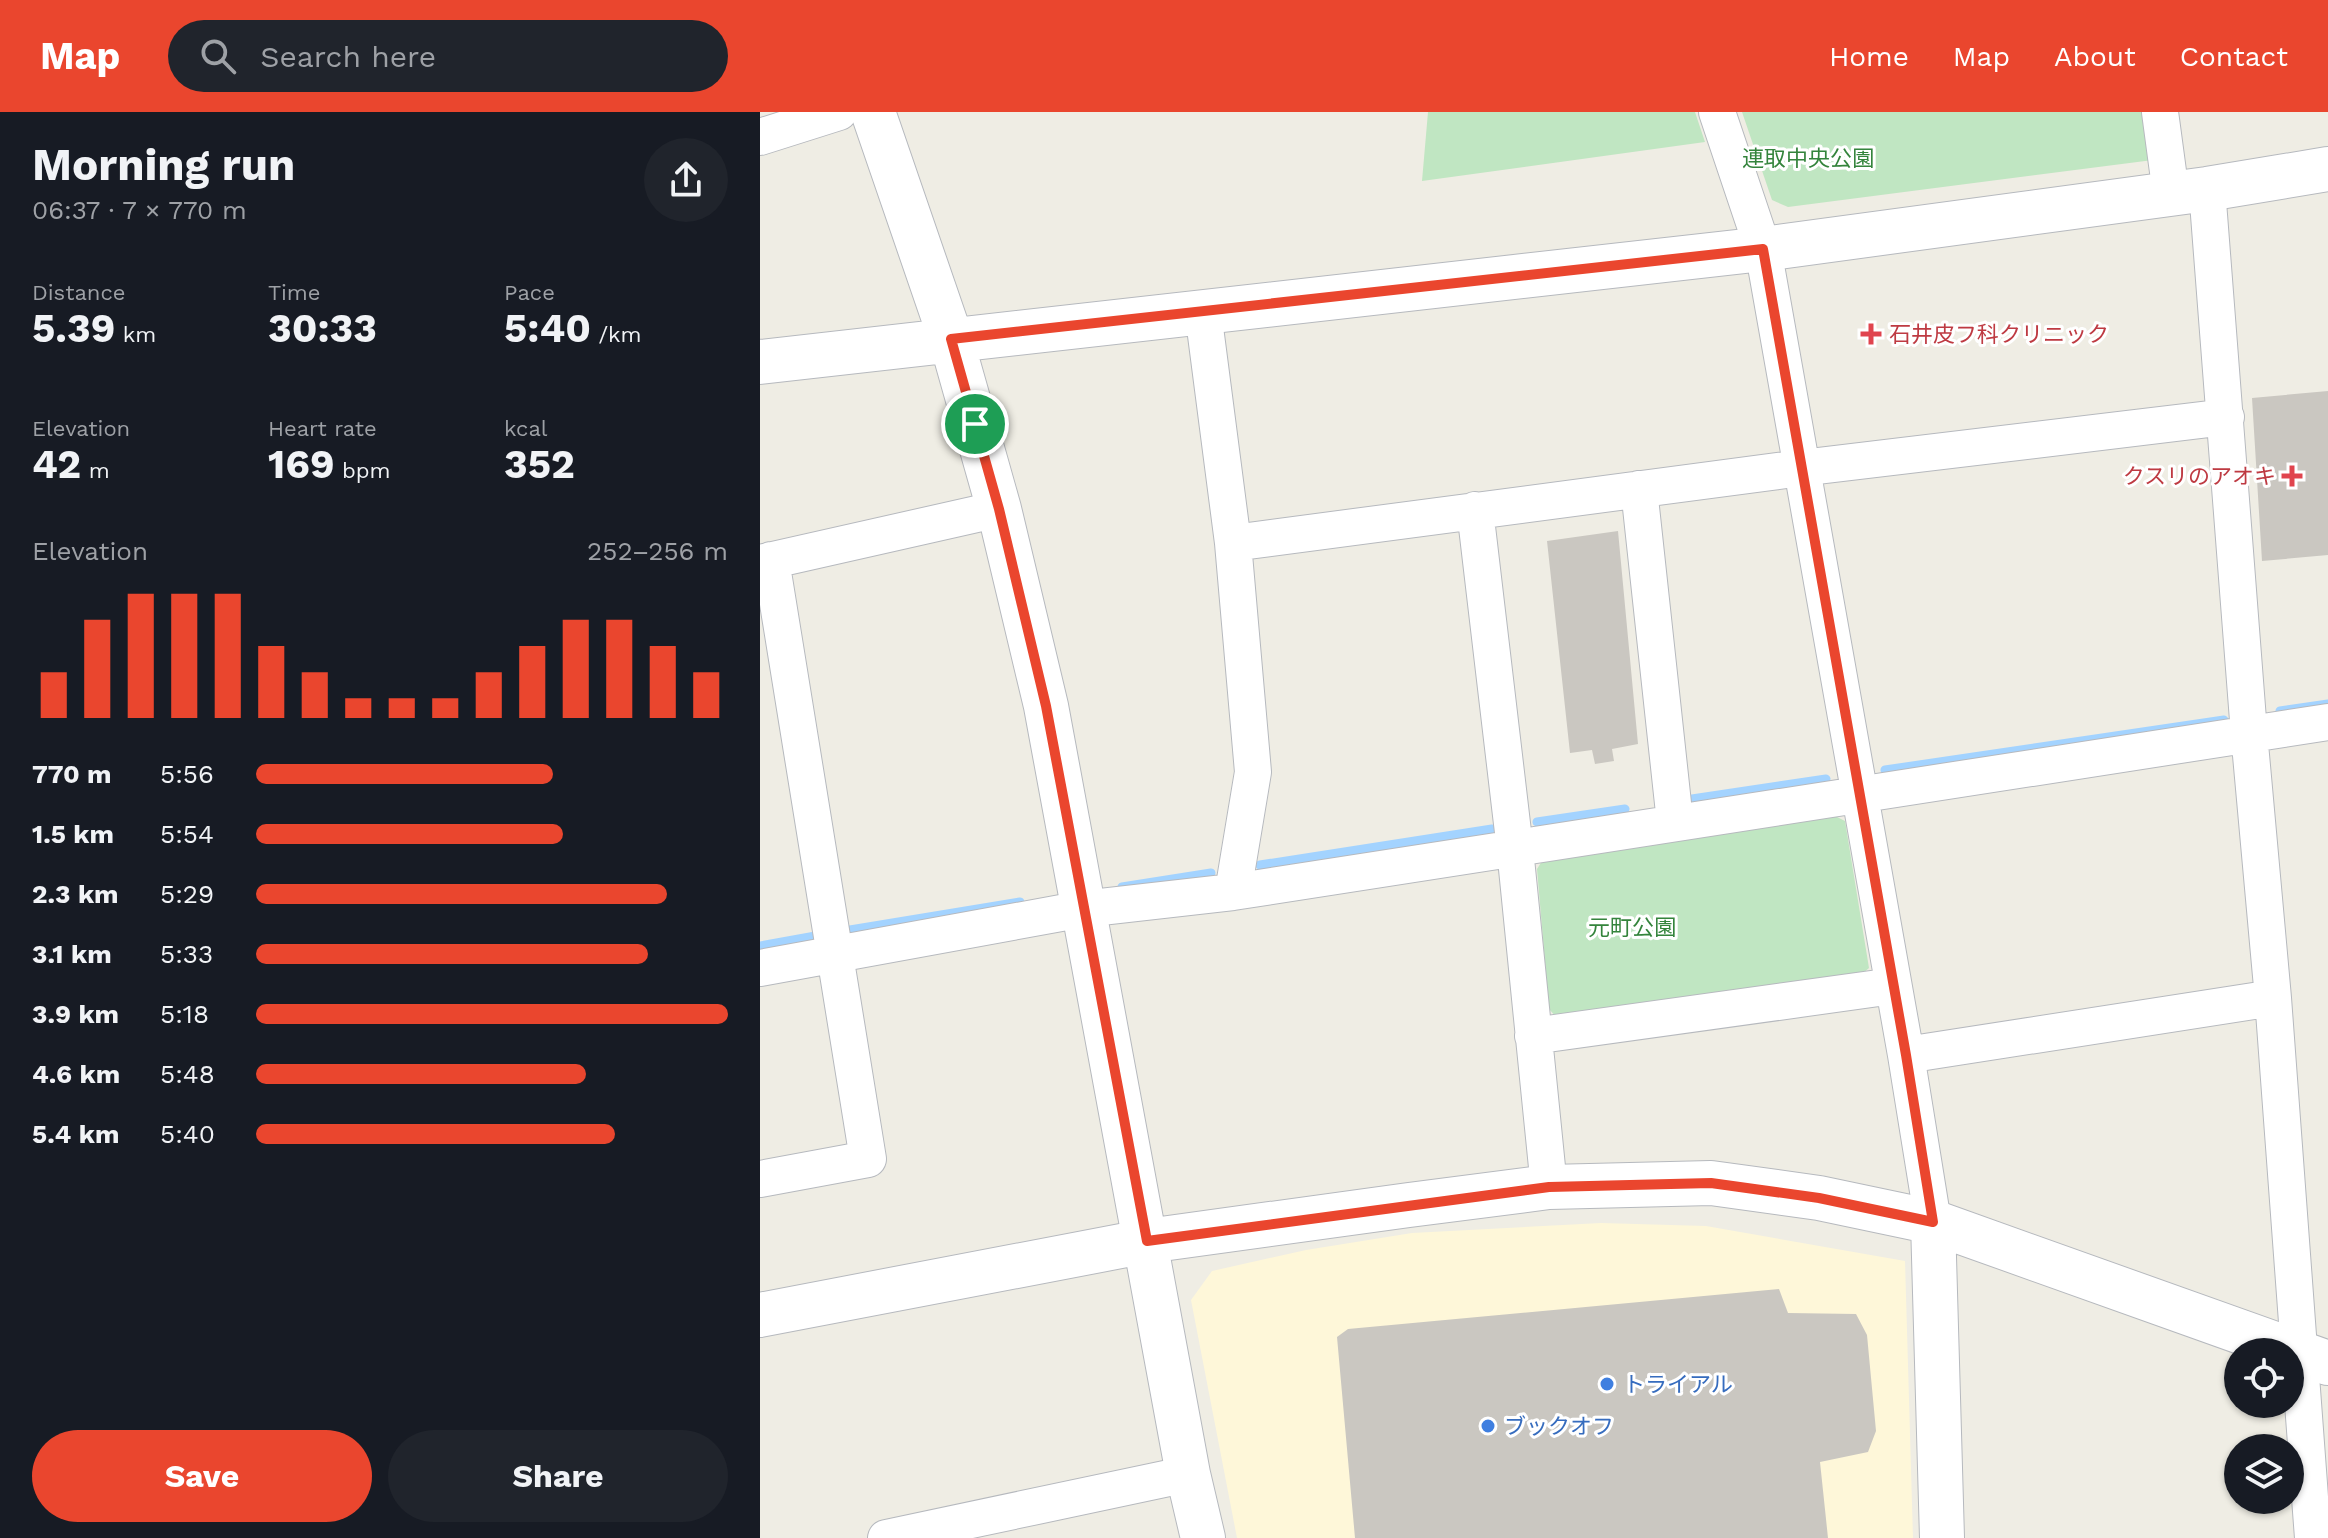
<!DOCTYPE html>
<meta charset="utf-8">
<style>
:root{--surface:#171b24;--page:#20242c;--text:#f1f3f6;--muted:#9ea1a6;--accent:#ea462e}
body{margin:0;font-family:"Work Sans","Noto Sans JP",sans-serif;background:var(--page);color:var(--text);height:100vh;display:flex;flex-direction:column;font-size:30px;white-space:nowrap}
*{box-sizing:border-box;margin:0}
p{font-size:26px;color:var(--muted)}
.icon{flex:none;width:44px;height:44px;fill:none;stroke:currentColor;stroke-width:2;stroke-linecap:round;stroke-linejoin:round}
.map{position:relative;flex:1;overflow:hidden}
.panel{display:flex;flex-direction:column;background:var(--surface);width:760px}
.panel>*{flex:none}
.fabs{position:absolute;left:1464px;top:1226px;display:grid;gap:16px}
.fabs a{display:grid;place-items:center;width:80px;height:80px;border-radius:50%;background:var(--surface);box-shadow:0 2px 6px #0004;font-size:40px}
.pin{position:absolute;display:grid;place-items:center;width:68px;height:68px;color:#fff;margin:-34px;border:4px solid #fff;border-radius:50%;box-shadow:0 2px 8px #0007}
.round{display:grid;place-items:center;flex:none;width:84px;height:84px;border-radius:42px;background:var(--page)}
.head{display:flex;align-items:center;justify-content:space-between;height:136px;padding:0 32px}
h1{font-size:44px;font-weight:700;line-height:60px}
.figures{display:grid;grid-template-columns:repeat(3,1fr);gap:12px;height:136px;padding:8px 32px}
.figures div{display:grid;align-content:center}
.figures b{font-size:40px;font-weight:700}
.figures small{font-size:22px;font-weight:400}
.figures p{font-size:22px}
.chart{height:224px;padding:16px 32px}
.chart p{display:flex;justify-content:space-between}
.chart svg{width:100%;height:144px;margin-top:8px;stroke:var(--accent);stroke-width:6}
.action{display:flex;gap:16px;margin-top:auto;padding:16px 32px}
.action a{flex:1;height:92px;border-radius:48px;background:var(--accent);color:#fff;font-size:32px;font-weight:700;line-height:92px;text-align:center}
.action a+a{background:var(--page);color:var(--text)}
ul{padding:0 32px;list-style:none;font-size:26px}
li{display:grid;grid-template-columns:128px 96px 1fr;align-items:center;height:60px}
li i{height:20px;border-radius:10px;background:var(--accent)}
header{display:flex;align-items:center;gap:48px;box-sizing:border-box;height:112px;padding:0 40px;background:var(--accent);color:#fff}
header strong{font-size:38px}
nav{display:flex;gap:44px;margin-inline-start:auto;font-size:28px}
.search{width:560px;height:72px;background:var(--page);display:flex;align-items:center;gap:20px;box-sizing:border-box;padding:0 28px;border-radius:44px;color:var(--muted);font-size:30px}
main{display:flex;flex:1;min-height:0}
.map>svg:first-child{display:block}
</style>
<header>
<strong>Map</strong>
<div class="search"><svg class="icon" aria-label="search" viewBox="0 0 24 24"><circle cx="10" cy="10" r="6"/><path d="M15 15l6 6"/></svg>Search here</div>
<nav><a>Home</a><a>Map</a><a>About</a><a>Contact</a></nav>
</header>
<main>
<section class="panel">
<div class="head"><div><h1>Morning run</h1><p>06:37 · 7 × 770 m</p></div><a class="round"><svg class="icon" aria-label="share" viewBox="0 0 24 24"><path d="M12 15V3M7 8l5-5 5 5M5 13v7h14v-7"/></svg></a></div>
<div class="figures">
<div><p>Distance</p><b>5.39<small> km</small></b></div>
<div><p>Time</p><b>30:33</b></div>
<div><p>Pace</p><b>5:40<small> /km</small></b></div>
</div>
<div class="figures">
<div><p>Elevation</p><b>42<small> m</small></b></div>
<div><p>Heart rate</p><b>169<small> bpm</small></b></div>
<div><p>kcal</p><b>352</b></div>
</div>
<div class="chart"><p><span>Elevation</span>252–256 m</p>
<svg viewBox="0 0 160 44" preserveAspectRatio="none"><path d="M5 44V30M15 44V14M25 44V6M35 44V6M45 44V6M55 44V22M65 44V30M75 44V38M85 44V38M95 44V38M105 44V30M115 44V22M125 44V14M135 44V14M145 44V22M155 44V30"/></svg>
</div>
<ul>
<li><b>770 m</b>5:56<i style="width:63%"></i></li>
<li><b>1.5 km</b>5:54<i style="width:65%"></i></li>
<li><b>2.3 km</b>5:29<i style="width:87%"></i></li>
<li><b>3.1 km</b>5:33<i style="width:83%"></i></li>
<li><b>3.9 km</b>5:18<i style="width:100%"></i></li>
<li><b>4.6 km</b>5:48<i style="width:70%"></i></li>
<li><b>5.4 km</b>5:40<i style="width:76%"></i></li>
</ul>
<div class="action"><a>Save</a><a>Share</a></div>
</section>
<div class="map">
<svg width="1568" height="1426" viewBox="0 0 1568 1426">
<rect width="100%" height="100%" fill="#efede4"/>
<path fill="#fef7d9" d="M841 1111 946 1114 1145 1149 1153 1426H477L431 1188 452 1159 546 1138 652 1121Z"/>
<path fill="#c0e6c2" d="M668 0H935L945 30 662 69Z
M982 0H1387L1393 48 1028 95 1012 88Z
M1075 704 1085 709 1109 856 1102 862 798 907 789 897 777 757 784 746Z"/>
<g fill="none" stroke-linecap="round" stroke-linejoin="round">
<path stroke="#a3d3ff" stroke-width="9" d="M1520 599 1568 592
M1125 658 1464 608
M932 687 1066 667
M777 710 865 697
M500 753 732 717
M362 775 451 761
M90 818 260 790
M0 834 61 823"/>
</g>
<path fill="#cac7c1" d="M1568 279V443L1502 449 1492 286Z
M858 419 878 632 852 637 854 649 835 652 832 638 810 641 787 429Z
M1019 1177 1028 1201 1096 1202 1107 1223 1116 1319 1108 1340 1060 1350 1068 1426H595L577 1225 588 1217Z"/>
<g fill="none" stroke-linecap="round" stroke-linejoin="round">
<defs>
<path id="minor" d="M957 0 1003 137 1146 943 1173 1110
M1400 0 1411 82
M0 25 79 0
M1447 77 1489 621 1513 886 1553 1426
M443 200 473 431 493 660 473 780
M879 377 915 710
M715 398 755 737 789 1075
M473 431 1041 356 1466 305
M0 451 239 397
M0 856 323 797 473 780 1568 610
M773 924 1133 874
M1146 943 1513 886
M0 1067 108 1047 11 448
M126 1426 428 1362"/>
<path id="tertiary" d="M113 0 191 227 239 397 286 594 428 1362 443 1426
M0 250 1003 137 1447 77 1568 57
M1173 1110 1182 1426
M0 1203 387 1129 649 1093 789 1075 951 1071 1059 1086 1173 1110 1568 1251"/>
</defs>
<use href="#minor" stroke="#b6b9be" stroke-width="38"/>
<use href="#tertiary" stroke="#b6b9be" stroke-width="46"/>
<use href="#minor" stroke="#fff" stroke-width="36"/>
<use href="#tertiary" stroke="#fff" stroke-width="44"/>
</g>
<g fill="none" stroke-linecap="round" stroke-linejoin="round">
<defs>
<path id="route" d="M1003 137 1146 943 1173 1110 1059 1086 951 1071 789 1075 387 1129 286 594 239 397 191 227Z"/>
</defs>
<use href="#route" stroke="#fff" stroke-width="16"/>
<use href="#route" stroke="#ea462e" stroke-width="10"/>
</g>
<g fill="#e0444e" stroke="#fff" stroke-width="3">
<path d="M1107 210h8v8h8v8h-8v8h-8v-8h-8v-8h8z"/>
<path d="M1528 352h8v8h8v8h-8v8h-8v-8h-8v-8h8z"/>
</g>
<g fill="#3f7fe0" stroke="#fff" stroke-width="3">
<circle cx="847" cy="1272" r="8"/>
<circle cx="728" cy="1314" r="8"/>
</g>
<g text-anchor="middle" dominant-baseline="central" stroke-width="6" stroke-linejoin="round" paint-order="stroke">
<g font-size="22" fill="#34843c" stroke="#fff">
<text x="1048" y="46">連取中央公園</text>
<text x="872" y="815">元町公園</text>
</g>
<g font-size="22" fill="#be3a42" stroke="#fff" text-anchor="start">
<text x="1129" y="222">石井皮フ科クリニック</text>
<text x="1516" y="364" text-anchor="end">クスリのアオキ</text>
</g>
<g font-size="22" fill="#366cbe" stroke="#fff" text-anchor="start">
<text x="863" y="1272">トライアル</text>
<text x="744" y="1314">ブックオフ</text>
</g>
</g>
</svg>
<div class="fabs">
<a><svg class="icon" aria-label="locate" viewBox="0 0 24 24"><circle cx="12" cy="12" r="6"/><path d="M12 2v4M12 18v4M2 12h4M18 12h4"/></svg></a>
<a><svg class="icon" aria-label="layers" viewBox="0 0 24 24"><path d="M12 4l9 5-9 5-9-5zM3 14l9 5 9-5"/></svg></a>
</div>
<div class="pin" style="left:215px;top:312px;background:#1e9e55"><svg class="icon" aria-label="arrive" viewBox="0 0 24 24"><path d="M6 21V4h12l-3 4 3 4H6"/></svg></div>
</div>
</main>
